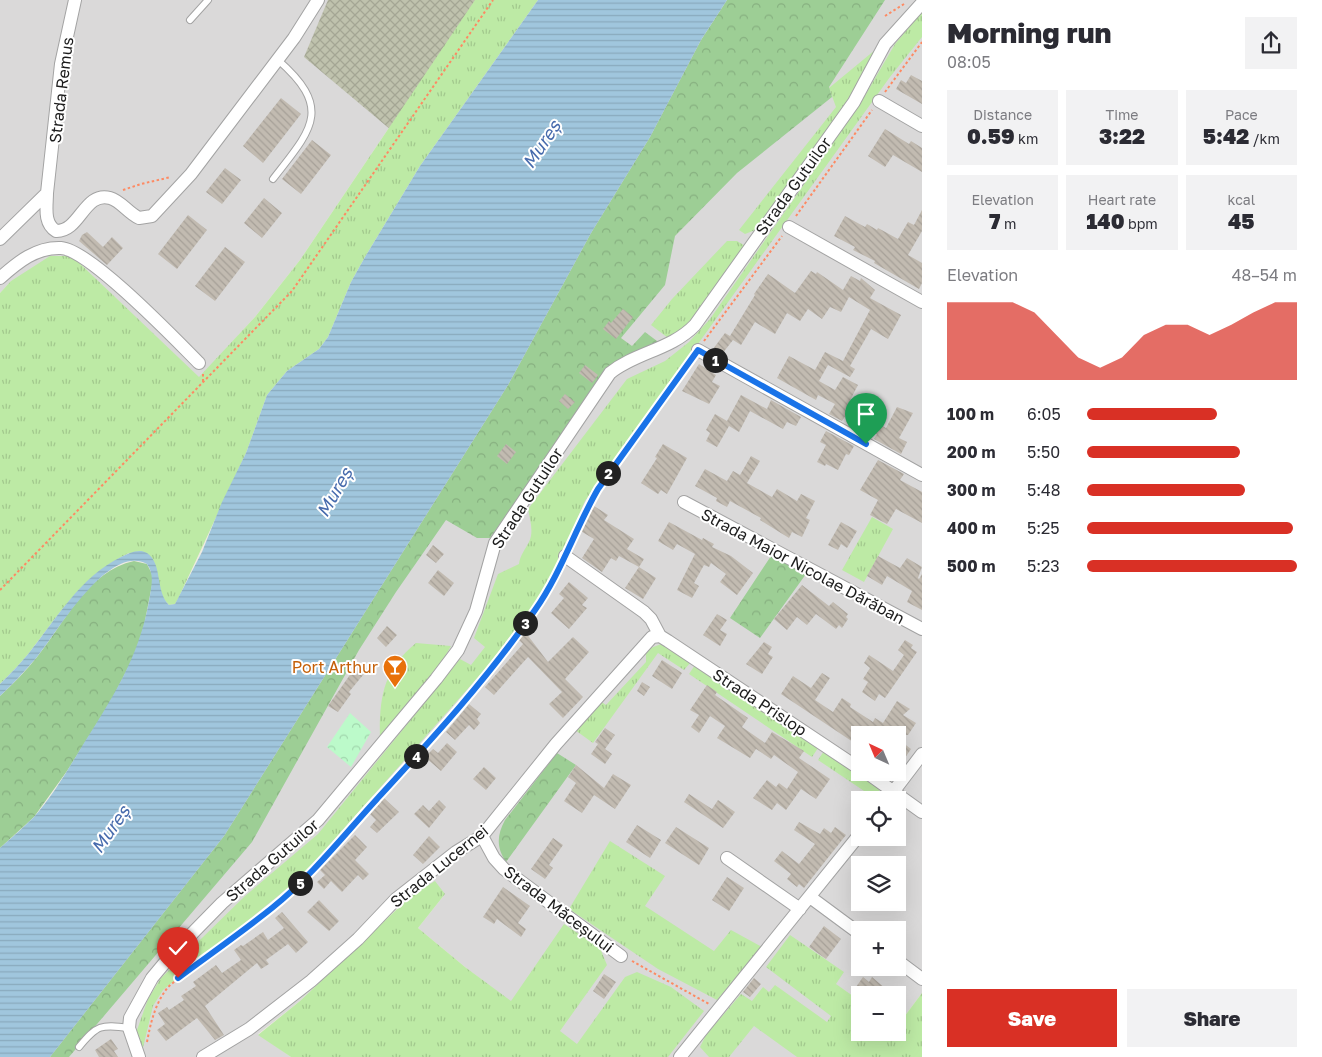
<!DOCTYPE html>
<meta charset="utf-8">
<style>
:root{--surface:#fff;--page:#f2f2f3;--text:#2b2b33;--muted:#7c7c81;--accent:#d93025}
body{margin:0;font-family:"Golos Text",sans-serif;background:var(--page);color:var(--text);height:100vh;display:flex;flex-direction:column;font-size:19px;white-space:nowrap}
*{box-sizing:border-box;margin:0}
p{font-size:16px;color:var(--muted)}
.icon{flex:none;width:28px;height:28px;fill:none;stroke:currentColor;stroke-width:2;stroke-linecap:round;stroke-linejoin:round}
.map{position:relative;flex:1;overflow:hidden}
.panel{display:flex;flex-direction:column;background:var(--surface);width:400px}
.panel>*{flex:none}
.needle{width:32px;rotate:316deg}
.buttons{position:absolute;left:851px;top:726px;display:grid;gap:10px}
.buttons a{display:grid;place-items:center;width:55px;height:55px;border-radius:0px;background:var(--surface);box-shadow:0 5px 20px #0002;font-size:25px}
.pin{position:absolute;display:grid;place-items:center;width:42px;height:42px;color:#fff;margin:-51px -21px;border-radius:50% 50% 50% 0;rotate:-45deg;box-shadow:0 0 5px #0007}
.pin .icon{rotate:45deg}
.km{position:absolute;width:25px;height:25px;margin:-12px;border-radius:50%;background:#222;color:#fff;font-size:14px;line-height:25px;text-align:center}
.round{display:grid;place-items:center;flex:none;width:52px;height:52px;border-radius:0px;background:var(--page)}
.overview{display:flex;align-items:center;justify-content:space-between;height:85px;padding:0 25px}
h1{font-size:28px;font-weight:800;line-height:38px}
.stats{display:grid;grid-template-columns:repeat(3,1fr);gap:8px;height:85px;padding:5px 25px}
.stats div{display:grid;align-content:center;border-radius:0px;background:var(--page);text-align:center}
.stats b{font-size:21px;font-weight:800}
.stats small{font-size:14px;font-weight:400}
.stats p{font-size:14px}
.chart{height:140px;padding:10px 25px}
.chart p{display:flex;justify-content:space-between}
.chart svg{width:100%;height:90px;margin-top:5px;fill:var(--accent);opacity:.7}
.button{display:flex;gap:10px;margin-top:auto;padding:10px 25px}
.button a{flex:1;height:58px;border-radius:0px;background:var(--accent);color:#fff;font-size:20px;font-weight:800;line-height:58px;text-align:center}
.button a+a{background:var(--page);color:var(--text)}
ul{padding:0 25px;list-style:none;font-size:16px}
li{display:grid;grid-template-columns:80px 60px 1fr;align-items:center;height:38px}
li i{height:12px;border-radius:6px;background:var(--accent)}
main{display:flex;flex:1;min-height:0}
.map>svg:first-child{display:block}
</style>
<main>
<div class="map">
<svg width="922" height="1057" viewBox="0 0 922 1057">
<defs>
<pattern id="construction-cross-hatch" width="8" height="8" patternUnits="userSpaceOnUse" patternTransform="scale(1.25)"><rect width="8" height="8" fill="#bfc2ad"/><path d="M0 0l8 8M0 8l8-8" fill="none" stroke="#a4a694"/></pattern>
<pattern id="grass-tufts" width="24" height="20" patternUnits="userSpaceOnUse" patternTransform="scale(1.25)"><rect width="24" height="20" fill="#bdeaa5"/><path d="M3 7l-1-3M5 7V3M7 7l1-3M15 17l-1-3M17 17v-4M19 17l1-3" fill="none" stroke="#a2c88d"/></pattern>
<pattern id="forest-crowns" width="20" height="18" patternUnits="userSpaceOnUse" patternTransform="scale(1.25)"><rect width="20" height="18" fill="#9dce95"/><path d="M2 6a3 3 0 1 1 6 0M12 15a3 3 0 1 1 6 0" fill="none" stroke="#87b080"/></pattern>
<pattern id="park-crowns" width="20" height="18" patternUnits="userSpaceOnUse" patternTransform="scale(1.25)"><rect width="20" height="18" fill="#bcfaca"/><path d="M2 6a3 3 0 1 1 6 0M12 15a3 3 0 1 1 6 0" fill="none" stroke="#a1d6ad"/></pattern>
<pattern id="water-rules" width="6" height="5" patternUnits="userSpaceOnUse" patternTransform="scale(1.25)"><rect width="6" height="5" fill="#a0c6dd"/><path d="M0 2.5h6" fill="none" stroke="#89aabd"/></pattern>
<pattern id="building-back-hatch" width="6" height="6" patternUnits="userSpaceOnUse" patternTransform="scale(1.25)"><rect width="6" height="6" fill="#c2bbb1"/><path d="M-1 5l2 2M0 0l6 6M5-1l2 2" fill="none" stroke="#a6a098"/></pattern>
</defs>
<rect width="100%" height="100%" fill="#eeebe1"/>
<path fill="#dad9d9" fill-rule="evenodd" d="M0 0H475L300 260 255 317 199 378 72 256 11 281 0 293Z
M727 0H922V993L898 1025V995H860V1032L917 1057H553L511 1002 465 967 418 928 445 894 412 895 300 1001 258 1034 291 1057H50ZM860 735H898V772H860ZM860 800H898V838H860ZM860 865H898V902H860ZM860 930H898V968H860Z"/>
<path fill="url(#construction-cross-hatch)" d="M328 0H482L391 130 304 57Z"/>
<path fill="url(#grass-tufts)" d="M475 0H538L420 166 365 257 351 282 328 337 319 349 287 371 267 395 246 453 178 599 175 604 169 605 161 596 154 562 129 553C82 576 60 613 29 653 20 664 10 674 0 684V293L11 281 50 256H72L199 377 255 317 300 260Z
M922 12V37L890 77 585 501 559 560 538 599 488 666 300 878 163 990 153 1006 141 1056 136 1045 137 1030 148 999 161 978 245 896 318 834 460 659 471 665 485 647 474 638 498 574 519 564C520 555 525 550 529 542 534 532 530 519 528 509L627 379 665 361 689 342 710 319 860 104 895 44Z
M875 50 877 52 863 79 758 229 745 234 739 230 836 107 829 88Z
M727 241H737L747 247 697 319 672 341 651 325 672 299Z
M872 517 893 529 864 582 842 570Z
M416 643 451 646 443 660 380 742C379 699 382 671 416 643Z
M661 644 691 662 684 670 658 653 593 743 575 730 600 701 606 705 646 662V653L651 648Z
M695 665 818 748 812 757 689 674Z
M824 751 878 788 882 795 880 800H871L873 797 818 760Z
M610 841 665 876 645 906 714 951 731 930 762 947 717 1000 658 969 569 909Z
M435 881 445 894 418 928 465 967 511 1001 564 924 600 948 607 965 560 1031 577 1044 625 977 637 972 671 987 704 1011 668 1057H291L258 1035 300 1001 412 895Z
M790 935 844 972 836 984 860 1001V1032H898V1025L922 993V1057H797L754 1026 729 1057H709L700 1047 706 1035 741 994 752 1001 763 987 769 992 775 985 827 1022 831 1016 766 967Z"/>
<path fill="url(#forest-crowns)" d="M727 0H885L829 87 832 97 737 173 675 236 665 285 621 338 632 346 645 332 661 344 623 359 579 411 490 538H477L446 520 396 592 359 650 252 842 69 1057H50L224 836 508 385 591 233 650 137 701 40Z
M771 556 806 574 760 638 730 618Z
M134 561 147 564 152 574V585L144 626 135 654 111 701 67 771 34 817 0 848V696C13 684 26 671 37 657 65 622 88 571 134 561Z
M557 753 576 765 506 862C496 847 497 835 505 820Z"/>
<path fill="url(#park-crowns)" d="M350 713 371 732 351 767 327 747Z"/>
<path fill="url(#water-rules)" d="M538 0H727L701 40 650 137 591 233 508 385 224 836 50 1057H0V848C11 838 23 828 34 817 52 797 67 771 81 748 111 700 139 658 149 601 151 588 155 575 147 564 108 543 57 633 37 657 25 671 13 684 0 696V684C10 674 20 664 29 653 57 618 80 577 121 557 129 553 139 548 147 553 163 564 155 591 169 605L175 604 202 552 222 502 246 453 267 395 287 371 319 349 328 337 351 282 365 257 420 166Z"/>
<path fill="url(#building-back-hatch)" d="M911 75 922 81V104L896 89 901 80 906 83Z
M281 98 301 114 263 163 243 146Z
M885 129 909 144 911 141 922 148V172L893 155 885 167 868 156Z
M312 140 331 155 301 194 282 179Z
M225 168 241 180 222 204 206 192Z
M264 198 282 213 262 238 244 223Z
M922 210V231L908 255 922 263V283L919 289 874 263 875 261 853 250 855 247 834 236 845 216 865 227 867 224 877 230 878 228 898 239 908 222 914 225Z
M188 215 207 230 177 269 158 254Z
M87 232 103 247 112 237 123 248 107 265 79 241 82 235Z
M225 247 245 262 215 301 195 286Z
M811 271 816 274 817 272 843 290 851 276 860 281 861 278 875 290 870 298 901 315 888 339 871 329 850 366 855 369 850 377 828 365 819 381 835 390 843 377 858 385 845 410 848 412 842 421 829 414 835 404 818 395 816 400 777 378 789 356 815 370 825 352 843 361 870 310 849 297 841 312 830 307 822 319 808 309 800 321 787 313 775 334 755 322 741 345 733 340 722 354 713 349 725 333 730 336 755 295 754 294 768 274 795 293Z
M623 309 633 317 616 339 603 329 609 321 611 323Z
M699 364 716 375 712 382 720 386 709 404 682 391Z
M585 365 598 375 592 383 579 373Z
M565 394 575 402 568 409 559 401Z
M741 395 767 409 771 400 801 417 796 426 787 422 783 429 750 411 739 432 729 426 717 447 706 441 710 433 706 430 715 414 727 421Z
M897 407 913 413 899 438 907 442 901 454 874 439 877 434 874 433 879 424 886 428Z
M826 431 854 446 849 455 846 454 838 470 826 464 825 466 817 462 826 445 820 442Z
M506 444 516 452 507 464 497 456Z
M663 444 687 458 667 494 661 490 658 494 641 483 657 458 655 457Z
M751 456 760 461 747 483 772 497 777 489 797 501 801 494 815 501 806 518 810 520 802 537 792 532 789 538 760 520 761 518 730 501 727 507 716 501 717 498 695 486 705 469 727 481 733 471 740 475Z
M878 460 904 474 900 480 922 492V523L896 509 887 524 870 515 878 500 860 490Z
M594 506 608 515 604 520 634 539 627 549 644 559 639 567 619 556 616 561 611 558 602 572 582 558 594 539 579 530Z
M669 522 702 540 703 538 714 544 712 547 731 556 753 573 737 595 720 582 726 574 711 563 709 567 704 565 694 583 699 586 692 598 677 590 695 554 677 544 673 550 658 541Z
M841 522 857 531 847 548 841 544 838 550 828 545Z
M433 545 444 554 436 563 426 555Z
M878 556 900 568 907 558 922 567 918 578 919 579 922 574V610L907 602 912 591 887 576 882 585 867 576Z
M639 567 656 578 643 599 625 588Z
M438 570 454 583 444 596 428 583Z
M569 582 588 598 582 605 587 608 569 629 551 613 564 598 559 594Z
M802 585 829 606 833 602 848 614 846 617 848 619 842 628 839 625 836 629 816 614 807 625 797 617 787 630 774 619Z
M717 614 727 620 720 630 727 634 720 646 703 635Z
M387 626 397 635 386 647 377 638Z
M526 633 548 662 573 637 589 652 565 679 583 697 563 718 549 704 562 692 528 657 494 695 485 687 523 644 519 640Z
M905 640 913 645 911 648 917 652 885 698 879 694 875 701 862 692 868 682 863 679 870 668 864 663 869 655 893 671 904 655 898 650Z
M764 642 772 647 768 654 773 657 762 674 746 664Z
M662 660 682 673 672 689 652 676Z
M359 662 368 669 349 692 351 694 338 712 328 706Z
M822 673 830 678 815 700 833 712 842 698 851 704 850 707 873 722 875 718 883 723 897 701 910 709 903 715 916 723 908 735H860L856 744 781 694 793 676 811 688Z
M642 682 650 687 644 696 637 691Z
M707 685 717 692 715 695 748 718 742 727 765 743 772 732 804 751 799 758 830 779 816 799 801 789 786 810 777 803 772 810 753 798 767 780 776 787 779 783 787 789 798 772 774 755 771 759 756 749 750 758 727 744 717 738 725 726 710 716 699 733 691 727 699 715 690 710Z
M469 704 481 714 477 719 480 723 474 730 469 725 455 740 446 732Z
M605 728 615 735 605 749 612 754 605 764 591 754 598 744 595 742Z
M902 742 911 749 898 768V748Z
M447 743 457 752 441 771 425 757 433 749 438 753Z
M576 765 604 788 613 774 631 785 615 809 594 795 582 813 564 801 576 783 568 777Z
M484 767 496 778 486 790 473 779Z
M689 794 712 809 718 800 735 812 723 828 684 802Z
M384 798 399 812 377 833 370 827 376 820 370 814Z
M439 800 446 807 429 828 414 814 423 805 429 811Z
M799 822 820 834 824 828 831 833 835 827 846 835 804 888 799 884 797 887 787 879 791 874 774 861 782 851 799 864 815 844 794 830Z
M637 825 661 840 650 858 626 842Z
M676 827 709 848 699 865 665 843Z
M355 835 367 847 355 860 369 874 363 880 358 875 342 892 331 881 324 889 317 882 325 875 320 870Z
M429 836 440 847 423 864 413 855Z
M553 838 563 845 549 865 553 868 545 879 531 869Z
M727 877 744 888 729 911 712 900Z
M503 887 530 906 518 923 526 929 521 937 497 919 494 924 483 917Z
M319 900 339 921 329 931 307 912Z
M282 912 308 942 296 953 288 944 266 960 269 964 261 969 257 963 205 1006 224 1035 215 1040 197 1018 166 1041 157 1030 165 1024 158 1013 167 1007 169 1010 184 1000 181 996 196 986 193 982 216 965 222 973 241 960 234 950 241 945 243 946 263 932 268 940 284 928 275 918Z
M824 926 841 939 826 959 809 947Z
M604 974 616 982 604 999 593 991Z
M863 977 869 982 872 977 893 995H859L862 991 856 987Z
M754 978 761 984 750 997 743 992Z
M111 1039 118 1049 114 1051 118 1057H99L95 1050Z"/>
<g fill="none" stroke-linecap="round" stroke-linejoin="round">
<defs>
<path id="lane" d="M190 20 208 0
M273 179C311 130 334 109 278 60
M79 1047C97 1025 101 1024 129 1028"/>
<path id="street" d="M879 101 922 126
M47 193 61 64 75 0
M789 227 922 302
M0 239 47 193C47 206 43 223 56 231 80 232 84 191 110 198 121 201 128 213 139 218L152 216 191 174 294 38 318 0
M0 278C18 262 36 247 61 248 90 250 175 339 199 363
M698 350 922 475
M684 502 922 629
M565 556 644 612 651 619 660 636
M866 772 922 812
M887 800 922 754
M482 836 494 858 504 869 621 956
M727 858 800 909
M810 897 860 934
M898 961 922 979
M139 1057 129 1028 130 1018 152 978 172 954 222 903 318 820 436 679 458 650 476 611 495 543 610 373C636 352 671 350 695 325L854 102 885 44 922 3
M203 1057 249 1029 311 981 358 939 396 899 456 852 482 836 556 744 652 637 660 636 668 641 860 769
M680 1057 860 834"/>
</defs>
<use href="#lane" stroke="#a3a3a3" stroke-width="8"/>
<use href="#street" stroke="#a3a3a3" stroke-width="14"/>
<path stroke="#fd8a63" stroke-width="2" stroke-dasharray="2.5 2.5" stroke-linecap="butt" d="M885 16 904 4
M885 92 922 42
M123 190 141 184 171 177
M796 216 872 110
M704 341 782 236
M203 374V384
M570 545C599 477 647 419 691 359
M0 590 292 291 493 0
M632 961 709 1004
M147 1042C151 1021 155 1004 168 987 202 958 241 935 274 906 315 871 348 831 384 791 447 721 513 650 559 567"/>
<use href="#lane" stroke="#fff" stroke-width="6"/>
<use href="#street" stroke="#fff" stroke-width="12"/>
</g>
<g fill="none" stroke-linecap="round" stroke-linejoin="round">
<defs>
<path id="route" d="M178 978C209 955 242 932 272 908 312 876 343 836 377 799 432 739 489 677 535 610 561 573 575 529 598 489L698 350 866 444"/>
</defs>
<use href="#route" stroke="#fff" stroke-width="10"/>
<use href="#route" stroke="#1a73e8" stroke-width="6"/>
</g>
<defs>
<symbol id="bar-pin" viewBox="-11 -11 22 30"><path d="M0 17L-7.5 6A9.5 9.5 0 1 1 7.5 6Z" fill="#e8710a" stroke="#fff"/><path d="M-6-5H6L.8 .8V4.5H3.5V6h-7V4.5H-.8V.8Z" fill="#fff"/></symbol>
</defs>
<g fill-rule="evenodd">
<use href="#bar-pin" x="381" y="653" width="28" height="38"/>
</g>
<g text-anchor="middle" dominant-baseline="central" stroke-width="4" stroke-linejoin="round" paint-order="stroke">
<g font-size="16" fill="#1c1c1c" stroke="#fff">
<text transform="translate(61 90) rotate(-83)">Strada Remus</text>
<text transform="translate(793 186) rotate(-54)">Strada Gutuilor</text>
<text transform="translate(527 498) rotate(-57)">Strada Gutuilor</text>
<text transform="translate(803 566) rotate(28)">Strada Maior Nicolae Dărăban</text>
<text transform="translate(760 702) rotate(33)">Strada Prislop</text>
<text transform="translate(272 860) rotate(-41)">Strada Gutuilor</text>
<text transform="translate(439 866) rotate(-39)">Strada Lucernei</text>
<text transform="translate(559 909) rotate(37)">Strada Măceșului</text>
</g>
<g font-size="16" fill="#c56008" stroke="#fff" text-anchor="end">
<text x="378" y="667">Port Arthur</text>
</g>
<g font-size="18" font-style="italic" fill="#476bad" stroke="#fff">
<text transform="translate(541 144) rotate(-56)">Mureș</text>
<text transform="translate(334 492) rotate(-60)">Mureș</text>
<text transform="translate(110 829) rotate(-55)">Mureș</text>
</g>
</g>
</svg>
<div class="buttons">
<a><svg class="needle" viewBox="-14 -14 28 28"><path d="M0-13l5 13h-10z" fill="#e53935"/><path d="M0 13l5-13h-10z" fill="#7c7c81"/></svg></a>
<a><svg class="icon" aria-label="locate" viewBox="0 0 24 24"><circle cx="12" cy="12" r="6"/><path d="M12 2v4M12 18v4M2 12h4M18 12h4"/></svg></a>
<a><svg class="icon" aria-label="layers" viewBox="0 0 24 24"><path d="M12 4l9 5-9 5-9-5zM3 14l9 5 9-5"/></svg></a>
<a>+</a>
<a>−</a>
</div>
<div class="pin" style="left:866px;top:444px;background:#1e9e55"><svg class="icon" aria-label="arrive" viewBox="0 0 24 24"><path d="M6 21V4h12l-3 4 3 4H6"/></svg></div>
<div class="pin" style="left:178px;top:978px;background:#d93025"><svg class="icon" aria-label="check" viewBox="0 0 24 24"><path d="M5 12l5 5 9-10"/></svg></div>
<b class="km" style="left:715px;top:360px">1</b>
<b class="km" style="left:608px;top:473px">2</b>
<b class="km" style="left:525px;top:623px">3</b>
<b class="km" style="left:416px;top:756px">4</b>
<b class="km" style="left:300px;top:883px">5</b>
</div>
<section class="panel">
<div class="overview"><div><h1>Morning run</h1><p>08:05</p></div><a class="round"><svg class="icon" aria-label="share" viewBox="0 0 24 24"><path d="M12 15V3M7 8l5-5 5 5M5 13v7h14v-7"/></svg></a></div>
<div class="stats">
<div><p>Distance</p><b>0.59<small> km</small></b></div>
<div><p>Time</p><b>3:22</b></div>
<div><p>Pace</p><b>5:42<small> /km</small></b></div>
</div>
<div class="stats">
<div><p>Elevation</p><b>7<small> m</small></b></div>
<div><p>Heart rate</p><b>140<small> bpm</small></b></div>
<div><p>kcal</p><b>45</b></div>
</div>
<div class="chart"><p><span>Elevation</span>48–54 m</p>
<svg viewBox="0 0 160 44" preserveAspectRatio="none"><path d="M0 44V6L10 6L20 6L30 6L40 11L50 22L60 33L70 38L80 33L90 22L100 17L110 17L120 22L130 17L140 11L150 6L160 6V44z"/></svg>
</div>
<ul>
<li><b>100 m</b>6:05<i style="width:62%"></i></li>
<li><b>200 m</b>5:50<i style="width:73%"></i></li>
<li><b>300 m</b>5:48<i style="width:75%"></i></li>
<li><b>400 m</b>5:25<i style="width:98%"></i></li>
<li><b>500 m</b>5:23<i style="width:100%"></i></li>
</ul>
<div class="button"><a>Save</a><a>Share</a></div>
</section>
</main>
